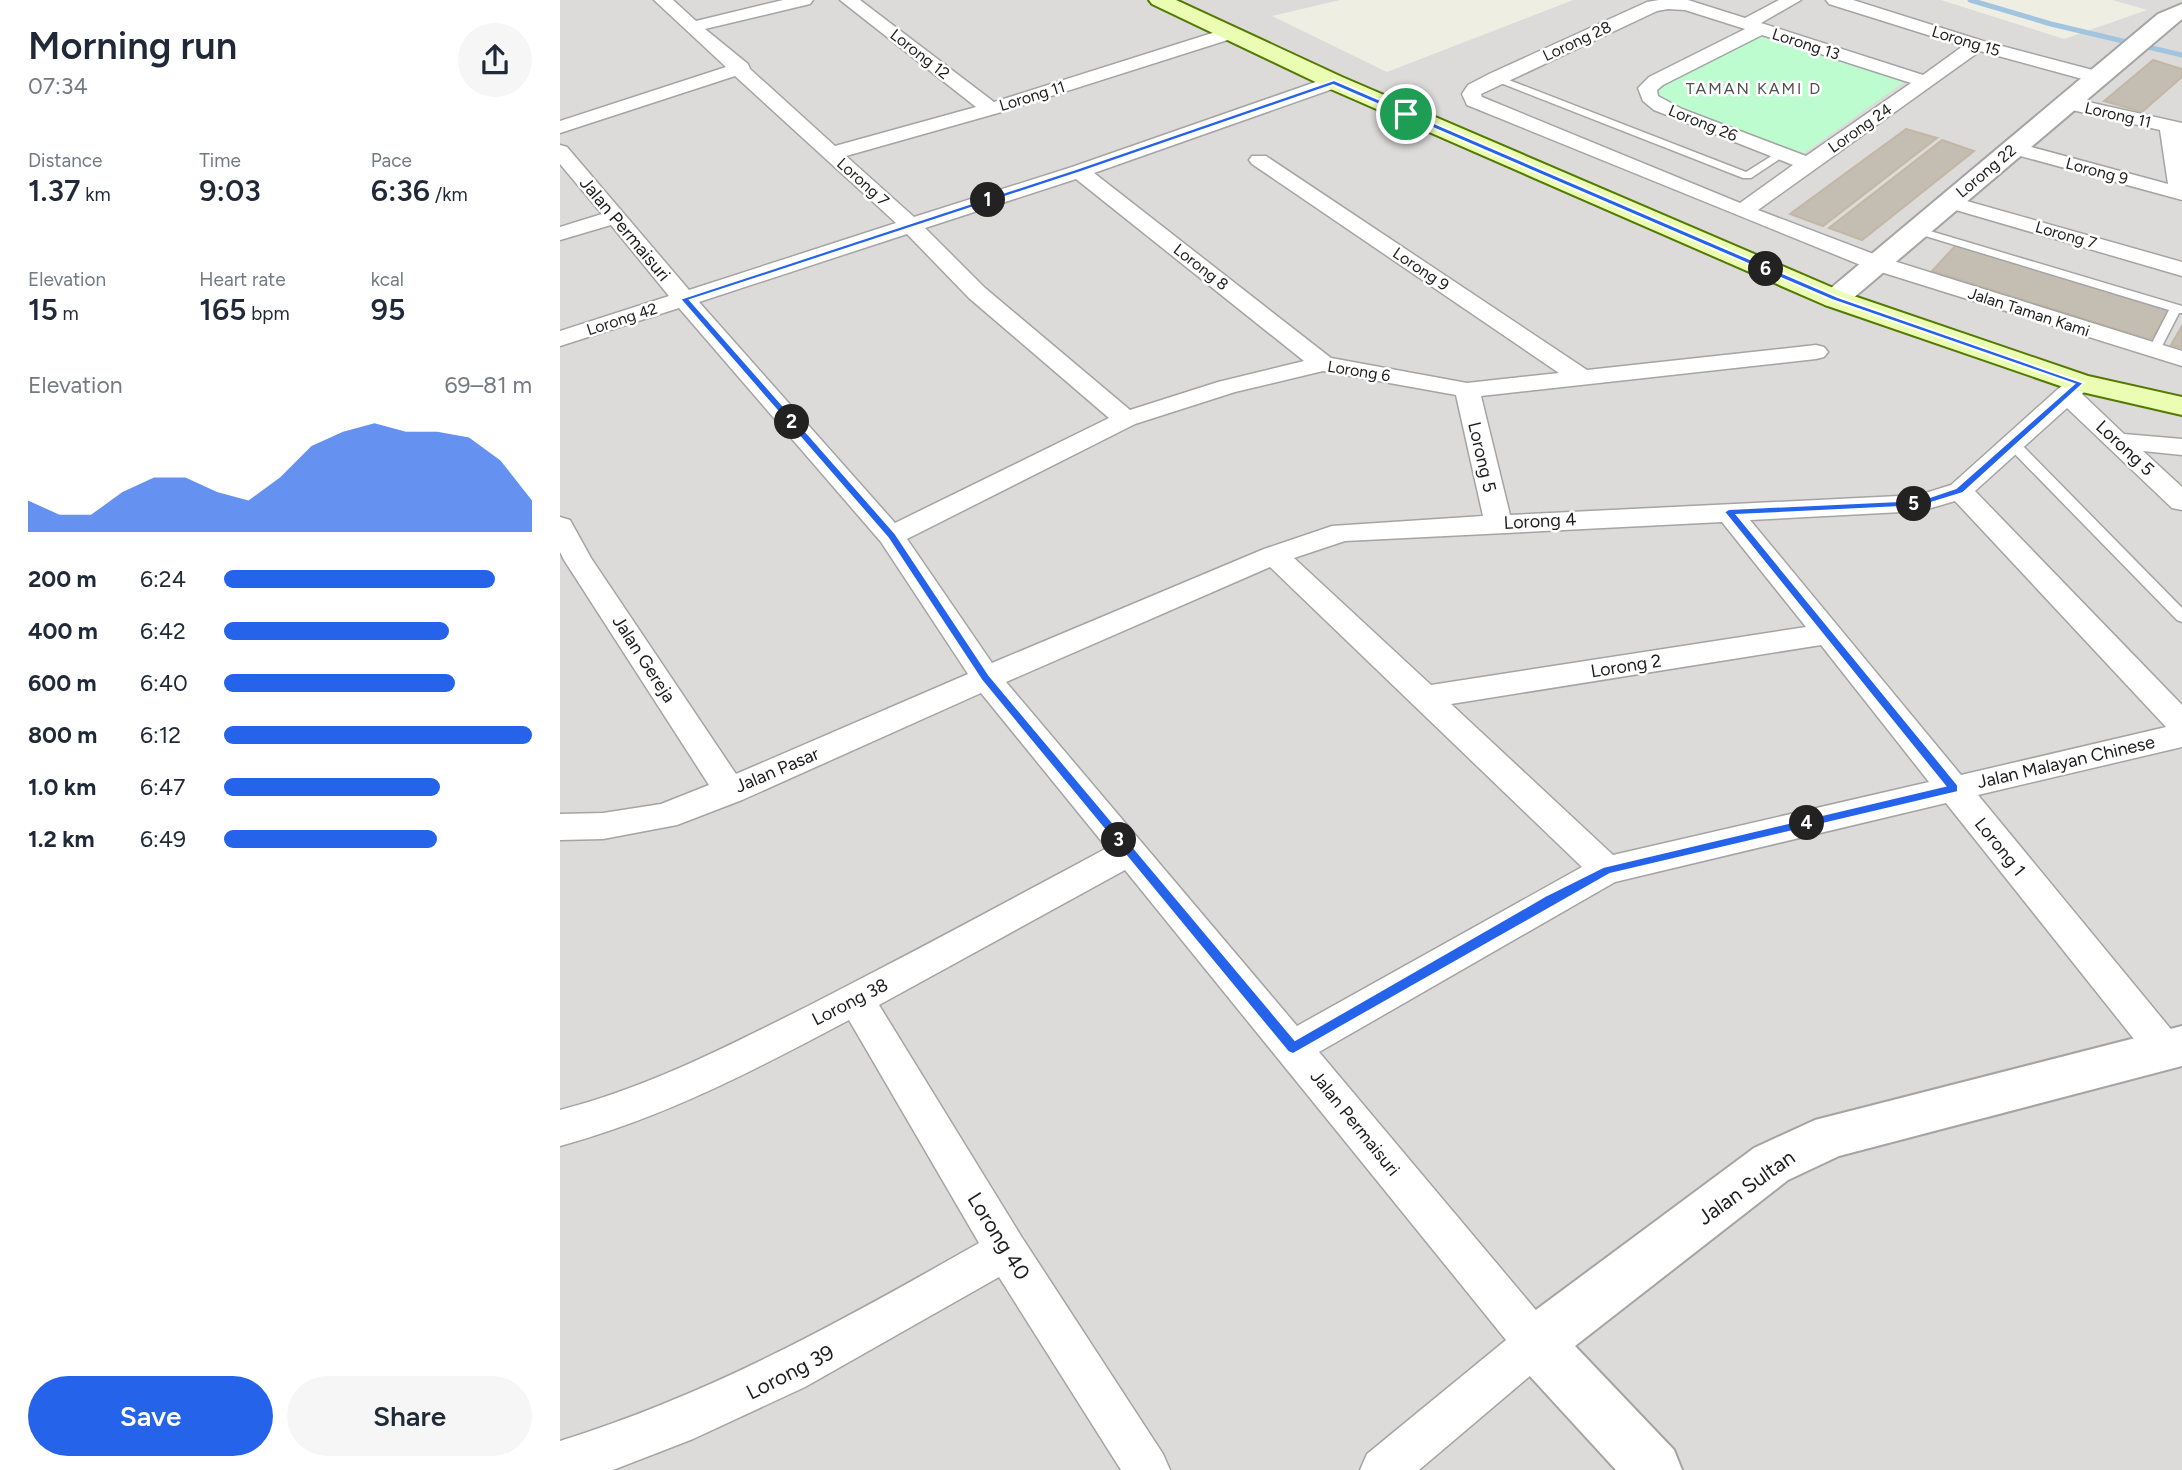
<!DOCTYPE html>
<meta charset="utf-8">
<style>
:root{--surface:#fff;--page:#f6f6f7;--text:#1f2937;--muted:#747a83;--accent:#2563eb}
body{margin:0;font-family:Figtree,sans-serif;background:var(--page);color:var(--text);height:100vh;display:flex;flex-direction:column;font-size:26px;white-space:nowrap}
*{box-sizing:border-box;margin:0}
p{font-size:23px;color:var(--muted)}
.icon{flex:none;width:38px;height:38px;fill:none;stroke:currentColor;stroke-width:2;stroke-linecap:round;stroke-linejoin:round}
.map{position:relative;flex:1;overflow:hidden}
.drawer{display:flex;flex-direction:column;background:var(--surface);width:560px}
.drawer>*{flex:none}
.pin{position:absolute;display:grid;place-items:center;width:60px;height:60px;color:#fff;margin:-30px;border:4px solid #fff;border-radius:50%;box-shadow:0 2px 7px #0007}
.km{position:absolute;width:35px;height:35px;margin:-18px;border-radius:50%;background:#222;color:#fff;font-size:19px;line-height:35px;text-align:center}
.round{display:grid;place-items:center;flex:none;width:74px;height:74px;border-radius:37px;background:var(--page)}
.head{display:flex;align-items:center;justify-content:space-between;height:119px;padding:0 28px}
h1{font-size:38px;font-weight:600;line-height:52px}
.metrics{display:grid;grid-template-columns:repeat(3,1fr);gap:10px;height:119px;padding:7px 28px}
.metrics div{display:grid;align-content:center}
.metrics b{font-size:30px;font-weight:600}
.metrics small{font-size:19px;font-weight:400}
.metrics p{font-size:19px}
.chart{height:196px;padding:14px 28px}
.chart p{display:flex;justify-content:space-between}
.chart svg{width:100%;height:126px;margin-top:7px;fill:var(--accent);opacity:.7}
.action{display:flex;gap:14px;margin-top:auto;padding:14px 28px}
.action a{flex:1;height:80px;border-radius:42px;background:var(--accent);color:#fff;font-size:28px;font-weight:600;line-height:80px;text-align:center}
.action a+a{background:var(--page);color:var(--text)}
ul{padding:0 28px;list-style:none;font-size:23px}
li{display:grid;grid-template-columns:112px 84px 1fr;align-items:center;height:52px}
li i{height:18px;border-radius:9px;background:var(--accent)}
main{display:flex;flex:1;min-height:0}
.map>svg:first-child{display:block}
</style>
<main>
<section class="drawer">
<div class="head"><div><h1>Morning run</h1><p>07:34</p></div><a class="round"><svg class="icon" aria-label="share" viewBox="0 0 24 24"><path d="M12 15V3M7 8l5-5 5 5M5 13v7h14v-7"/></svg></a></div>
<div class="metrics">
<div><p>Distance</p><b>1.37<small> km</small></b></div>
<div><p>Time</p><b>9:03</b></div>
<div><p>Pace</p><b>6:36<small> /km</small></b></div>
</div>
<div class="metrics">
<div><p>Elevation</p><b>15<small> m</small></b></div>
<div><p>Heart rate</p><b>165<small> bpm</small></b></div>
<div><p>kcal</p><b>95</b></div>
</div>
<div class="chart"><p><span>Elevation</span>69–81 m</p>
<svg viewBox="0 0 160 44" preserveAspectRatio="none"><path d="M0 44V33L10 38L20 38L30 30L40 25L50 25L60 30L70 33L80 25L90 14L100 9L110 6L120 9L130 9L140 11L150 19L160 33V44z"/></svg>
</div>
<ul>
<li><b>200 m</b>6:24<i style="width:88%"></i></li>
<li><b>400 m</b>6:42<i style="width:73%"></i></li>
<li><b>600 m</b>6:40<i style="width:75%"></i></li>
<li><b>800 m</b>6:12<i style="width:100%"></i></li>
<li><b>1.0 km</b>6:47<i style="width:70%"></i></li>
<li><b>1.2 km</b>6:49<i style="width:69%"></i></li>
</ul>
<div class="action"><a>Save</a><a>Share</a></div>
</section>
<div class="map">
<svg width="1622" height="1470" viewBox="0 0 1622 1470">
<rect width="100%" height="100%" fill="#efeee3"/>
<path fill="#dcdbda" d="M0 0H780L712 16 827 72 1013 0H1381L1504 39 1587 10 1552 0H1622V1470H0Z"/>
<path fill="#bdfccf" d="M1200 36 1344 82 1240 156 1101 102 1096 95V88Z"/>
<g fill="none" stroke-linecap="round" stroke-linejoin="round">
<path stroke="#a1c4df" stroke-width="5" d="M1410 0 1491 24 1622 55"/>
</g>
<path fill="#c4bdb2" stroke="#c2b7a4" stroke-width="2" d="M1593 60 1622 69V77L1582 112 1544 101Z
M1346 129 1377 138 1263 226 1230 214Z
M1382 140 1414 151 1302 240 1269 228Z
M1397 244 1611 310 1590 340 1372 271Z
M1622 326V348L1611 345Z"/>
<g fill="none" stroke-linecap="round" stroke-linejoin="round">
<defs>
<path id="service" d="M936 75 1186 172 1218 152 1227 154 1191 178H1183L933 80 931 78Z
M1352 228H1360L1622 306V313H1619L1598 354H1590L1588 351 1609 310 1352 232Z
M1452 439 1457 440 1622 608V622L1617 620 1447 446 1446 443Z"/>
<path id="minor" d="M94 0H113L136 21 223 0H253L250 4 145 29 188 64 190 69 275 146 416 107 280 0H300L434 102 665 29H677L680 33 677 37 438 113 286 156 354 217 512 167 767 78H781L783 82 781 86 534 173 771 358 907 383 999 373 692 164 689 160 692 156H706L1027 370 1256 345 1264 347 1268 352 1264 357 1256 359 921 396 950 515 1359 495 1391 485 1498 389C1509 381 1514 374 1529 378L1532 383 1522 394 1564 434 1622 439V455L1583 451 1622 487V510L1612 508 1507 408 1415 491 1622 705V747L1418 795 1619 1039 1622 1045 1619 1063 1606 1068 1593 1063 1386 803 1055 882 759 1052 991 1328 998 1343 991 1358 859 1470H800L807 1454 946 1340 565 870 319 1005 461 1236 603 1454 610 1470H561L439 1277 245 1387 133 1439 53 1470H0V1441C153 1393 280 1322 419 1243L289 1020C195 1070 103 1118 0 1146V1110C89 1087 168 1046 250 1005 350 954 448 901 547 848L421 693 182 800 117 825 43 839 0 840V814L43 813 101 804 149 785 4 560 0 552V517L10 520 31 558 176 774 408 674 321 542 119 308 0 346V331L109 296 51 225 0 240V227L42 214 0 164V145L7 147 129 290 336 223 175 76 0 133V121L166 67ZM516 179 744 361 658 382 570 410 425 288 365 228ZM347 234 409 298 549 418 335 523 139 302ZM763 371 896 395 923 516 772 526 704 549 432 663 347 539 575 424 675 392ZM1395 501 1606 727 1401 775 1190 520 1361 511ZM1162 522 1246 627 871 685 734 558 785 541ZM710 567 1022 867 737 1026 446 682ZM1261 645 1369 782 1053 855 891 704Z
M1099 0H1128L1185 18 1219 0H1241L1201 23 1363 75 1403 46 1269 4 1266 0H1293L1423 41 1544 73 1546 77 1537 83 1420 51 1198 210 1324 258 1622 351V366L1308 268 907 105 902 94 908 85 929 74 1087 2ZM1108 9 1125 10 1185 29 1089 77 1078 88 1083 101 1094 110 1233 165 1180 203 922 97 921 94 1097 11ZM1202 35 1351 83 1246 156 1122 109 1098 96 1097 90 1103 85Z
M1506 97 1622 123V200L1446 152 1443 148 1446 144 1453 142 1608 184 1600 130 1499 107 1496 103Z
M1389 196 1622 262V276L1382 206 1378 202 1382 198Z"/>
<path id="tertiary" d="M1622 4V19L1285 305 1275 307 1265 305 1261 299 1265 293 1598 14Z
M1622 1026V1066L1279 1156 1228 1180 1015 1346 1114 1450 1122 1470H1056L957 1362 949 1343 957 1324 1194 1148 1255 1120Z"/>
<path id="secondary" d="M589 0H616L782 77 1285 293 1528 376 1622 397V415L1509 389 1265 305 766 87 592 4Z"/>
</defs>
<use href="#service" stroke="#a4a4a4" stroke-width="3"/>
<use href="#minor" stroke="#a4a4a4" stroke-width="3"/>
<use href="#tertiary" stroke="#a4a4a4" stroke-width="4"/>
<use href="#secondary" stroke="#537900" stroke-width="4"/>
<use href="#service" fill="#fff" fill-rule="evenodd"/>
<use href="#minor" fill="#fff" fill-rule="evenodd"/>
<use href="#tertiary" fill="#fff" fill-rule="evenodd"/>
<use href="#secondary" fill="#eafdb3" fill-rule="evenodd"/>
</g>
<path fill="#2563eb" stroke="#fff" stroke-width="2" fill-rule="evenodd" d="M774 80 1278 297 1524 383 1403 493 1361 506 1177 515 1398 785V792L1050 874 733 1054 728 1052 422 681 328 538 120 299 516 169ZM773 85 1272 300 1514 384 1396 488 1361 500 1169 509 1164 512 1385 786 1043 867 987 895 735 1040 429 675 335 533 130 300 521 172Z"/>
<g text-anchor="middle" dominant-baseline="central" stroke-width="5" stroke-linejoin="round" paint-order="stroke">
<g font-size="16" fill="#1d1d1d" stroke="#fff">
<text transform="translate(1017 41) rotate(-25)">Lorong 28</text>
<text transform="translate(1406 41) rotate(17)">Lorong 15</text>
<text transform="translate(1246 44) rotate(18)">Lorong 13</text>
<text transform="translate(360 54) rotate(38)">Lorong 12</text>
<text transform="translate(472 96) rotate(-17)">Lorong 11</text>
<text transform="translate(1558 115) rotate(13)">Lorong 11</text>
<text transform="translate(1143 123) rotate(22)">Lorong 26</text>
<text transform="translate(1300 128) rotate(-35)">Lorong 24</text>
<text transform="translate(1426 171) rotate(-40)">Lorong 22</text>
<text transform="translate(1537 171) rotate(15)">Lorong 9</text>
<text transform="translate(303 182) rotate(42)">Lorong 7</text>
<text transform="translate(1506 235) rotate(16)">Lorong 7</text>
<text transform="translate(641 267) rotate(38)">Lorong 8</text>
<text transform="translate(861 269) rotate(34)">Lorong 9</text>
<text transform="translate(1469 312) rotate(18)">Jalan Taman Kami</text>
<text transform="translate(62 319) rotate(-18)">Lorong 42</text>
<text transform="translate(799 371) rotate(9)">Lorong 6</text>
</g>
<g font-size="16" letter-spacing="2" fill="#505050" stroke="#fff">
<text x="1194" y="88">TAMAN KAMI D</text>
</g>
<g font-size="18" fill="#1d1d1d" stroke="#fff">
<text transform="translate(65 229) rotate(50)">Jalan Permaisuri</text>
<text transform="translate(1565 448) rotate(43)">Lorong 5</text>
<text transform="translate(922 457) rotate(77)">Lorong 5</text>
<text transform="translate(980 521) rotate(-3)">Lorong 4</text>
<text transform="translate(84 659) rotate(57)">Jalan Gereja</text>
<text transform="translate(1066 666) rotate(-9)">Lorong 2</text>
<text transform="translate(1506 762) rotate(-13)">Jalan Malayan Chinese</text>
<text transform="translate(217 770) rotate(-23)">Jalan Pasar</text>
<text transform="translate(1440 847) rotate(51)">Lorong 1</text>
<text transform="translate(290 1002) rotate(-27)">Lorong 38</text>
<text transform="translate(795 1123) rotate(51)">Jalan Permaisuri</text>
</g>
<g font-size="21" fill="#1d1d1d" stroke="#fff">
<text transform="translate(1186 1187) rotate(-35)">Jalan Sultan</text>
<text transform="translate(439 1236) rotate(58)">Lorong 40</text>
<text transform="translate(230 1372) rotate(-27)">Lorong 39</text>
</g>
</g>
</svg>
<div class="pin" style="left:846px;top:114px;background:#1e9e55"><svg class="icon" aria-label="arrive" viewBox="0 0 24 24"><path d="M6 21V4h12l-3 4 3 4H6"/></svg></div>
<b class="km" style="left:428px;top:200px">1</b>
<b class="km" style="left:232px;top:422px">2</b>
<b class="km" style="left:559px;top:840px">3</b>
<b class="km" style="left:1247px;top:823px">4</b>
<b class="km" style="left:1354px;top:504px">5</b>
<b class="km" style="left:1206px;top:269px">6</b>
</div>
</main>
